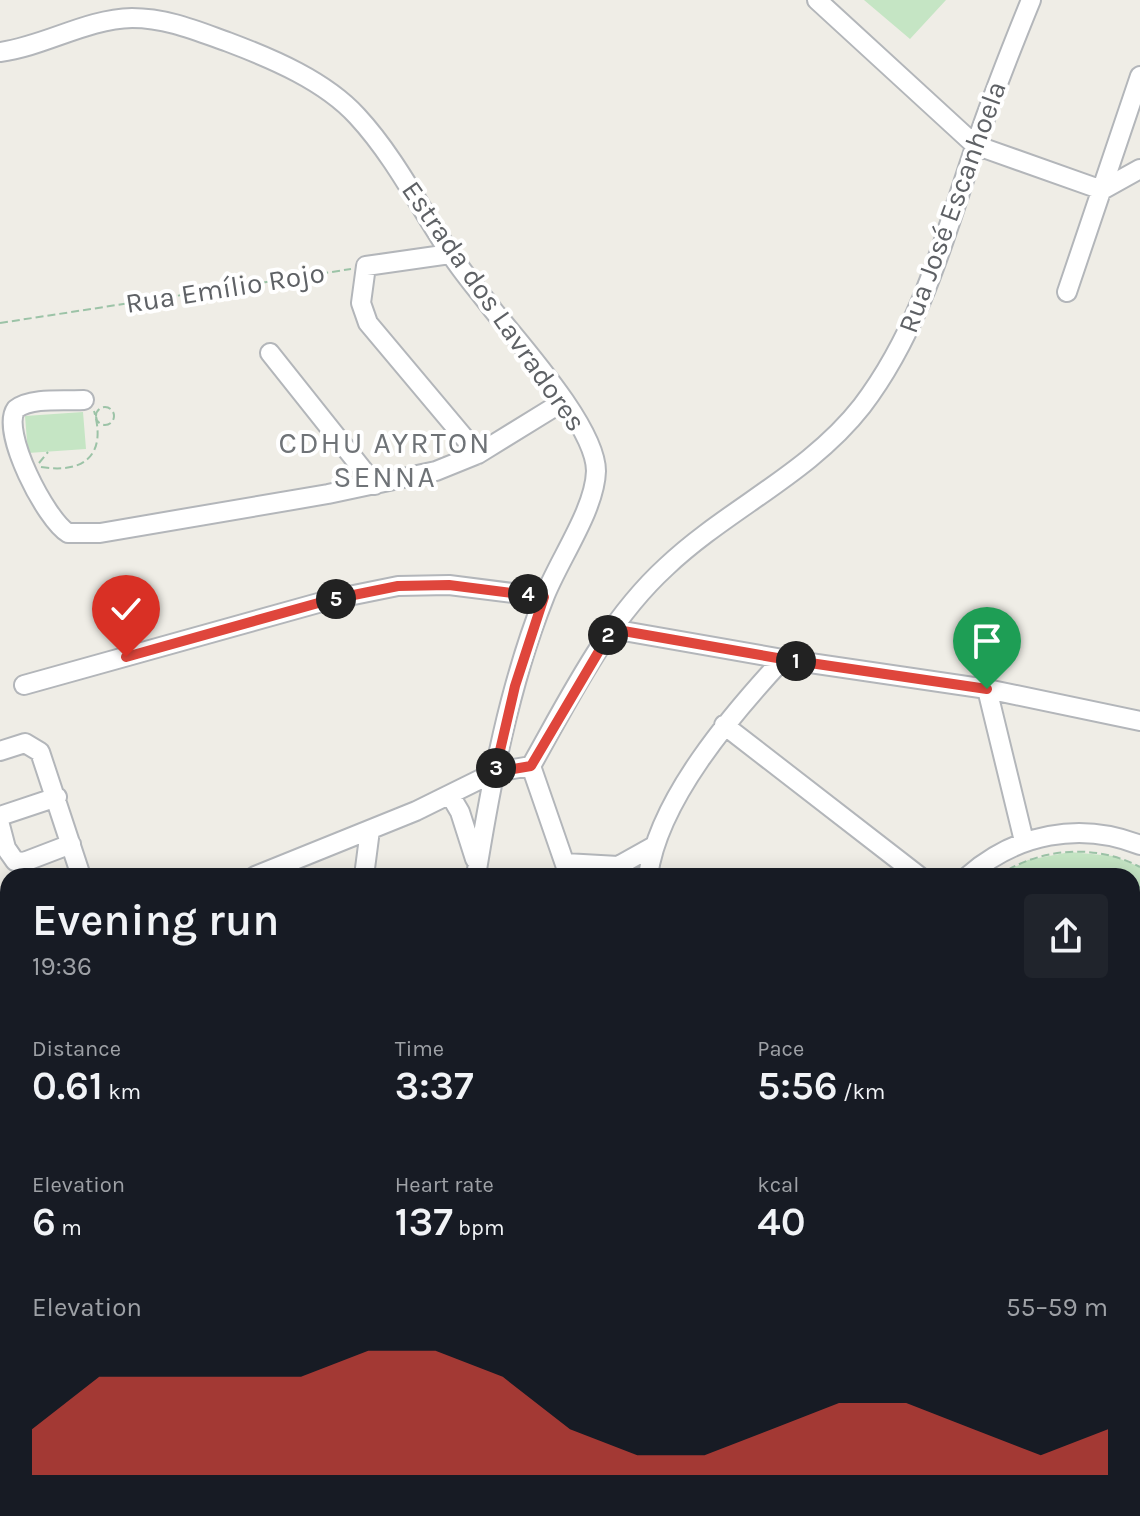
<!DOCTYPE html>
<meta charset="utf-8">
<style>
:root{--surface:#171b24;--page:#20242c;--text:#f1f3f6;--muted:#9ea1a6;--accent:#df463c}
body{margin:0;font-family:Karla,sans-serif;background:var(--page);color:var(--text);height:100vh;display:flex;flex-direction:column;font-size:30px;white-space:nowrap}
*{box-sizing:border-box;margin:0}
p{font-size:26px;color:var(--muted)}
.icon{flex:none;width:44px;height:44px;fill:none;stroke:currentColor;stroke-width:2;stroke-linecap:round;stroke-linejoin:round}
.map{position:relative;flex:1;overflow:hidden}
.side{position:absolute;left:0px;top:868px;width:1140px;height:648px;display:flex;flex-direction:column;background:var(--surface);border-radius:24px 24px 0 0;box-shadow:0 4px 20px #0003}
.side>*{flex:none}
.pin{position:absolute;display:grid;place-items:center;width:68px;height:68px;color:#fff;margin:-82px -34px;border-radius:50% 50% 50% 0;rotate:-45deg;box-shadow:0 0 8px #0007}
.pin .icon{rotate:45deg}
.km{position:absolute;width:40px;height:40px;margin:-20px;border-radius:50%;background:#222;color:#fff;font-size:22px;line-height:40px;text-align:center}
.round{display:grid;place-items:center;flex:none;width:84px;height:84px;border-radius:8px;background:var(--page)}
.overview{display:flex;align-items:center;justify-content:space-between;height:136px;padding:0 32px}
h1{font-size:44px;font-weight:600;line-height:60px}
.metrics{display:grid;grid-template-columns:repeat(3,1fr);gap:12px;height:136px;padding:8px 32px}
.metrics div{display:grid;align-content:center}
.metrics b{font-size:40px;font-weight:600}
.metrics small{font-size:22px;font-weight:400}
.metrics p{font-size:22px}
.chart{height:224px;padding:16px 32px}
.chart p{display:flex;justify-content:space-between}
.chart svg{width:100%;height:144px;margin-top:8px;fill:var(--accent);opacity:.7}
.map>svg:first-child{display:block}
</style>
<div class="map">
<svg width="1140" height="1516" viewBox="0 0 1140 1516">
<rect width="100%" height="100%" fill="#efede6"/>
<path fill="#c5e5c4" d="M864 0H946L910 39Z
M83 412 86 449 28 453 25 416Z
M1070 852 1113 856 1140 867V1120L1132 1124V876H998L1028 860Z
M1132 1307 1140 1309V1516H1068L1048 1508H1132Z"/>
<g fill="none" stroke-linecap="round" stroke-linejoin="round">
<defs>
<path id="minor" d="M817 0 975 145 1102 190 1140 169
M0 52C45 46 86 19 132 18 167 18 197 31 228 42 273 59 325 81 357 116 394 156 419 206 448 250 461 271 478 290 493 310 521 345 596 428 596 471 595 510 558 561 544 598 509 686 491 783 476 876
M450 254 366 266 361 303 368 323 478 454
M1067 292 1140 76
M270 353 375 485
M84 400C65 401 31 397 16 409 0 431 46 520 68 533H100L328 494 436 471 478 454 564 401
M612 629 783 659 987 689 1140 721
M24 685 329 600 398 586 449 585 544 597
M987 689 1024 841
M724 725 919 876
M0 751 25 743 40 752 81 876
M531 766C570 697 607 621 666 567 727 509 809 474 862 406 920 330 945 236 975 147 992 97 1011 49 1031 0
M531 766 569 876
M450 795 460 812 475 859
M0 816 57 797
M0 825 6 848 15 861 24 862 71 844
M565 863 618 866 652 847
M255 876 416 811 495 772 531 766
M364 876 370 830
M648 876C658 800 732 714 783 659
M968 876C1016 834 1080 821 1140 845
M0 975 8 972
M0 1079 8 1089
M1132 1142 1140 1140
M0 1220 8 1212
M1132 1268 1140 1271
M716 1508 724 1516
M789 1508 792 1516
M871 1516 874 1508"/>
</defs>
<use href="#minor" stroke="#b3b6ba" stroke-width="22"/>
<path stroke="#9cc3a7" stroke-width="2" stroke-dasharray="8 4" stroke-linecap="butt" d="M0 323 351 269
M96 416a9 9 0 1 1 18 0a9 9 0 1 1-18 0Z
M39 463 48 452
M41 467C84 474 107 455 94 411
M998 876C1039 848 1095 843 1140 867
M1132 898 1140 886
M1132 938 1140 933
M1132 1012 1140 1007
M1132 1124 1140 1120"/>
<use href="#minor" stroke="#fff" stroke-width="18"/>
</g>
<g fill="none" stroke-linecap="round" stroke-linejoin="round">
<defs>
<path id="route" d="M126 657 329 600 398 586 449 585 544 597 515 686 495 772 531 766 612 629 783 659 987 689"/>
</defs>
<use href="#route" stroke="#fff" stroke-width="16"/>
<use href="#route" stroke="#df463c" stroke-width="10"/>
</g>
<g text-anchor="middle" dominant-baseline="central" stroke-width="8" stroke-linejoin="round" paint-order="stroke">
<g font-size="28" fill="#5e6165" stroke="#fff">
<text transform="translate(952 207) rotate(-70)">Rua José Escanhoela</text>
<text transform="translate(225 288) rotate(-9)">Rua Emílio Rojo</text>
<text transform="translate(494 306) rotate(55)">Estrada dos Lavradores</text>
</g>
<g font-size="30" letter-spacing="2" fill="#6f7377" stroke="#fff">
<text x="385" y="443">CDHU AYRTON<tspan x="385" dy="34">SENNA</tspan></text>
</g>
</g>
</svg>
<div class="pin" style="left:987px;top:689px;background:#1e9e55"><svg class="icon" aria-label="arrive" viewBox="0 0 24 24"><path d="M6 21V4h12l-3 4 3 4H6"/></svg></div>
<div class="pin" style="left:126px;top:657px;background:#d93025"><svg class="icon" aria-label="check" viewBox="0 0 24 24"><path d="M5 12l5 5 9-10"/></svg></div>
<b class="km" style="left:796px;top:661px">1</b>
<b class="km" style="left:608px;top:635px">2</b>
<b class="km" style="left:496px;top:768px">3</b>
<b class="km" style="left:528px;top:594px">4</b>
<b class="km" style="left:336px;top:599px">5</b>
<section class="side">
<div class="overview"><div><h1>Evening run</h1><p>19:36</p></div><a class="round"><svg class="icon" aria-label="share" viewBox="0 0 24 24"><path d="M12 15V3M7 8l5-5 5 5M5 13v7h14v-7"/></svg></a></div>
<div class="metrics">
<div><p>Distance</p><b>0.61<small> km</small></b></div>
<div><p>Time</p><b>3:37</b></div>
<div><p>Pace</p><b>5:56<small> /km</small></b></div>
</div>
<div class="metrics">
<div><p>Elevation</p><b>6<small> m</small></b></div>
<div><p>Heart rate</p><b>137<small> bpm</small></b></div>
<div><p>kcal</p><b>40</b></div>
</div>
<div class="chart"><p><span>Elevation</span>55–59 m</p>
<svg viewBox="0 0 160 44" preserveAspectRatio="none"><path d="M0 44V30L10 14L20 14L30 14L40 14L50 6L60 6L70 14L80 30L90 38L100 38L110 30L120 22L130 22L140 30L150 38L160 30V44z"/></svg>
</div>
</section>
</div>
